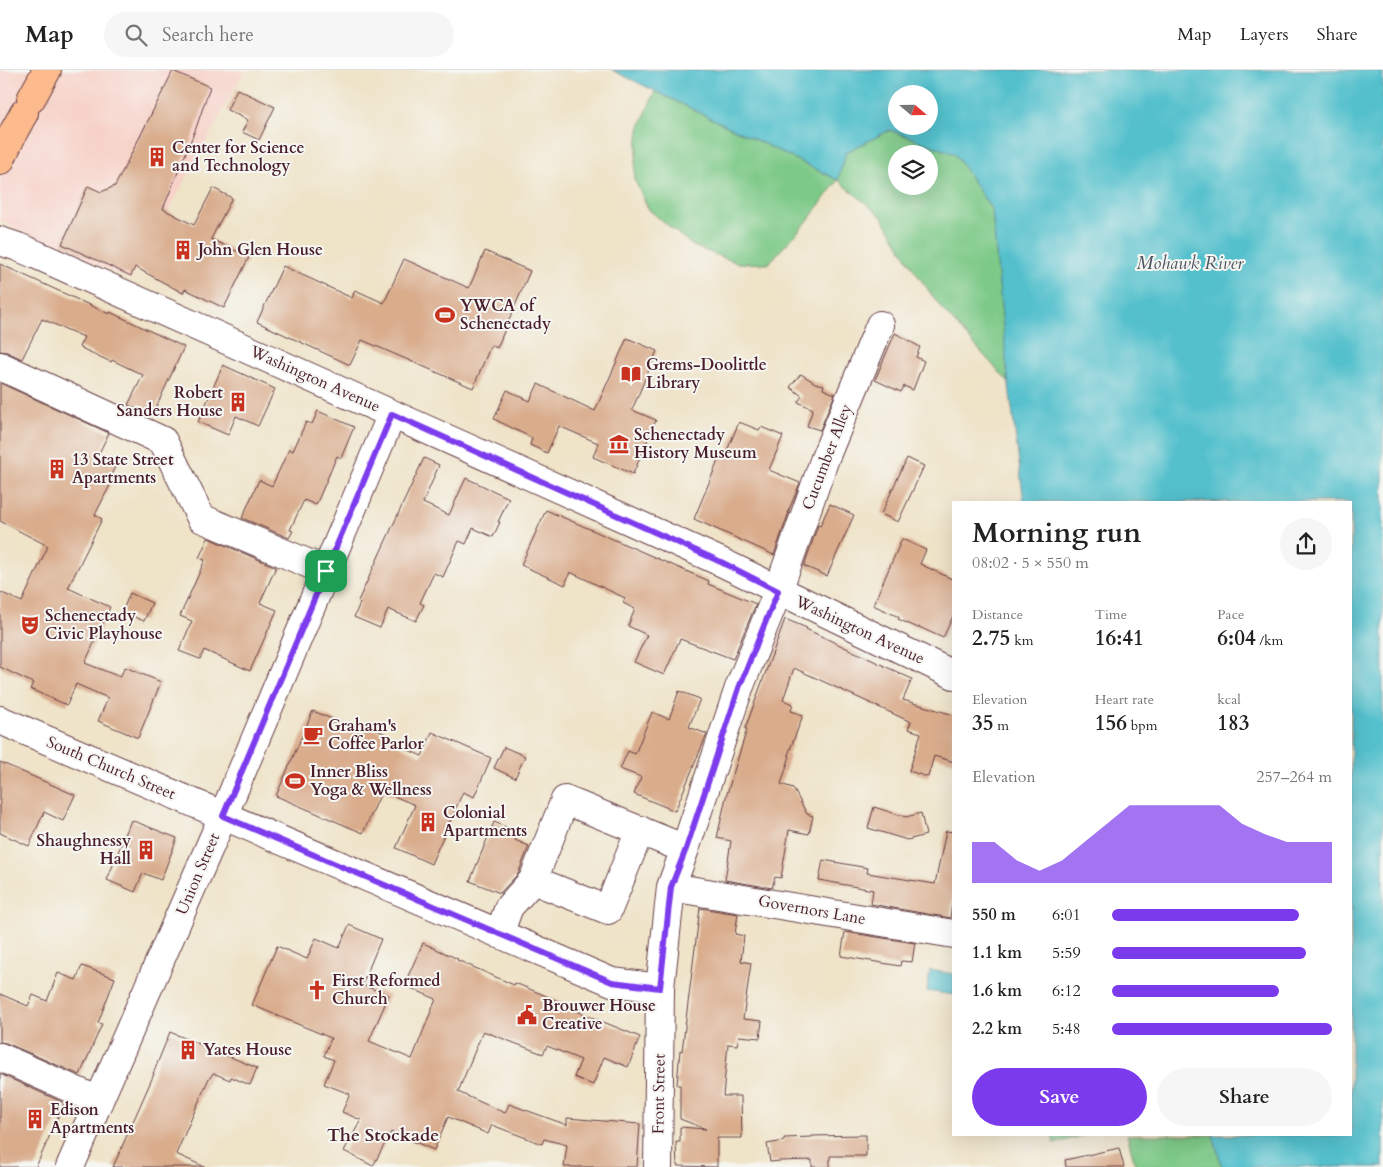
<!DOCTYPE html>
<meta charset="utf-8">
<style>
:root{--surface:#fff;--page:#f6f6f6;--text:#222;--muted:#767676;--line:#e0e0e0;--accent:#7c3aed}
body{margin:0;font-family:Cardo,serif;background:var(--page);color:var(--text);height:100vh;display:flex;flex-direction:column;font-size:19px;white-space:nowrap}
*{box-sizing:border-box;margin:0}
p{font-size:16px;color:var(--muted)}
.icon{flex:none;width:28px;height:28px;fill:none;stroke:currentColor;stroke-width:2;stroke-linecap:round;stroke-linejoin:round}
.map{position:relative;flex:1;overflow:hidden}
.panel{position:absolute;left:952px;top:431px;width:400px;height:635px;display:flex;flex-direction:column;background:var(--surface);border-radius:0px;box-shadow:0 5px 20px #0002}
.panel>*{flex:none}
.needle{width:32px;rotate:110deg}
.controls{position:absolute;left:888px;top:15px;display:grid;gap:10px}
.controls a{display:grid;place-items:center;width:50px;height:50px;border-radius:50%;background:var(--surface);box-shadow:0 5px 20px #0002;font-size:25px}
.pin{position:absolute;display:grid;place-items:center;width:42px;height:42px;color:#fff;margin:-21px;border-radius:10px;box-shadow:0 2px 8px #0006}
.round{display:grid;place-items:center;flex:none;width:52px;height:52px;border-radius:26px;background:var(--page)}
.headline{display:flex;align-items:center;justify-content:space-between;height:85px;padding:0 20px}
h1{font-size:28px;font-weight:700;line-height:38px}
.figures{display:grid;grid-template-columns:repeat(3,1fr);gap:8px;height:85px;padding:5px 20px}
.figures div{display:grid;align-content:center}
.figures b{font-size:21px;font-weight:700}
.figures small{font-size:14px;font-weight:400}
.figures p{font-size:14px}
.chart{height:140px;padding:10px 20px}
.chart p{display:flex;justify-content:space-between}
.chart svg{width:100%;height:90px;margin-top:5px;fill:var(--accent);opacity:.7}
.primary-button{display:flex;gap:10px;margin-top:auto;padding:10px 20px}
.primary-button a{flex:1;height:58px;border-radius:30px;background:var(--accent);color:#fff;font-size:20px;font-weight:700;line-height:58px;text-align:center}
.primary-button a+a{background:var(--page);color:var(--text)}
ul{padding:0 20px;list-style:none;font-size:16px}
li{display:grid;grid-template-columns:80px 60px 1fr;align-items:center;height:38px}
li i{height:12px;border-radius:6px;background:var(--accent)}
header{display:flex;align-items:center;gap:30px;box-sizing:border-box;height:70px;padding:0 25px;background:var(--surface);border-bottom:1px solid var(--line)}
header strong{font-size:24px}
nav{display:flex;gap:28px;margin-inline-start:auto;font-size:18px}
.search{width:350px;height:45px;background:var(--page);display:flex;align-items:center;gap:12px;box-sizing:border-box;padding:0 18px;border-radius:28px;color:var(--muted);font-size:19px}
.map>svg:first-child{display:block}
</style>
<header>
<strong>Map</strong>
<div class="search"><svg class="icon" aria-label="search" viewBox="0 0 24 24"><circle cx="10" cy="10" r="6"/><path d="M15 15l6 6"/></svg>Search here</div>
<nav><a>Map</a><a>Layers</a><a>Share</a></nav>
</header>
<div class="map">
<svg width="1383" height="1097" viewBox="0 0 1383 1097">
<rect width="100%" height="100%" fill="#f6f6f2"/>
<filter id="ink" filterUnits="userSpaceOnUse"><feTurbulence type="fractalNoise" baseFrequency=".02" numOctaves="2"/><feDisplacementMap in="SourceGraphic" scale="10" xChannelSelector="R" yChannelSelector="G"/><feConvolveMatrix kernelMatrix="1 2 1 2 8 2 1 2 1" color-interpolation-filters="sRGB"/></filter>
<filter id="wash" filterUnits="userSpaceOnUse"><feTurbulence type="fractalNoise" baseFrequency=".0096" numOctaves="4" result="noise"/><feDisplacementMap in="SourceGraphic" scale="20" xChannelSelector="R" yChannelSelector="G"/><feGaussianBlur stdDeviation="1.12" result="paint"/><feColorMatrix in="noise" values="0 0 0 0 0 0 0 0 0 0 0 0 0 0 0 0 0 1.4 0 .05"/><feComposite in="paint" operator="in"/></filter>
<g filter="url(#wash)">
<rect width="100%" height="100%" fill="#efe3c8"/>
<path fill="#f7d1c7" d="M0 0H245L131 210 0 151Z"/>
<path fill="#7dc987" stroke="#647459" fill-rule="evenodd" d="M655 21 838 110 846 82 890 60 955 84 992 140 1009 313 942 239 916 203 882 147 838 110 806 153 768 194 738 193 693 176 649 140 634 109 639 59ZM896 84H929V116H896Z
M1052 1065H1085L1054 1074Z
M1127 1065H1213L1222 1097H1136Z"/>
<path fill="#53c0cc" stroke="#4e707c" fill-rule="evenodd" d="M612 0H1383V1097H1222L1213 1065H1351V432H1024L1007 300 992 140 955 84 890 60 846 82 838 110ZM896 24H929V56H896Z
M930 900 954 904V925L927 921Z"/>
<g id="blocks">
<path fill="#d9ac8c" d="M173 1 210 17 196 58 163 139 194 155 213 118 232 128 211 169 249 187 224 238 185 219 183 223 135 197 131 206 62 174 88 116 101 122 115 116Z
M237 19 275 37 259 70 242 62 248 50 227 40Z
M485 181 530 201 497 278 491 275 473 318 362 270 350 295 257 252 283 196 352 228 355 220 384 233 404 189 469 218Z
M0 194 109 244 110 242 184 277 152 346 128 335 143 305 112 290 111 292 79 277 84 267 42 249 22 289 7 282 0 281Z
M895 263 920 277 916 287 924 291 913 320 904 316 901 322 875 310Z
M627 268 657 281 632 340 656 350 633 404 593 387 598 373 559 356 547 383 530 375 532 368 494 349 507 320 530 331 538 314 595 341Z
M223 295 275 319 258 356 236 346 228 365 198 352Z
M801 304 815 313 824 315 823 319 835 324 820 360 807 356 813 339 798 332 802 326 790 317Z
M0 313 109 363 99 383 117 393 111 405 114 407 95 445 102 449 68 518 110 537 85 593 120 607 125 597 161 612 138 668 98 651 108 628 76 614 67 635 30 619 33 613 0 597V522L22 532 48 476 0 451Z
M318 341 354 357 341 388 337 386 316 435 304 430 290 460 293 461 289 468 242 448 259 410 272 416 289 379 293 381 306 352 312 354Z
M739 352 759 360 761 357 783 366 769 400 800 413 788 442H789L774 485 694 449 720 386 724 388Z
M424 388 439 395 423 433 449 445 466 408 509 428 498 452H500L493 467 473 458 466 474 459 471 443 507 434 503 420 533 424 535 416 551 388 539 380 558 354 547 360 533 358 531Z
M907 388 924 396 898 452 881 444Z
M830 434 854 445 827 506 804 496 818 455 820 456Z
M546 440 709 511 708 514 756 534 733 589 680 569 664 605 634 592 647 565 628 556 635 539 623 533 625 528 570 502 565 515 521 495Z
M208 468 276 497 260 533 277 540 250 601 204 580 200 589 179 581 192 551 180 546 205 490 199 488Z
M902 469 926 480 920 494 954 510V544L943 568 919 557 918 558 898 549 899 547 873 535Z
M130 523 152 533 144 551 122 542Z
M785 549 807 558 806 559 912 609 903 630 954 645V692L934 686 928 707 909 701 921 663 908 659 911 652 794 598 783 630 793 634 791 641 803 645 788 685 790 686 781 714 793 718 807 744 813 746 809 764 789 760 781 808 775 807 772 818 725 810 731 771 717 768 726 727 747 659H745Z
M679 621 700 629 689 657 707 664 675 741 634 724 641 707 620 699 628 681 635 684 652 642 669 649Z
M313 641 361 661 364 654 388 665 386 670 422 686 432 662 491 688 474 727 463 722 431 794 396 778 415 735 382 721 363 763 276 726Z
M504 677 525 686 515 708 494 698Z
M0 692 75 725 63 751 44 742 29 776 0 763Z
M874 737 906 747 921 743 926 765 907 770 868 758Z
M131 750 177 768 161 810 143 803 135 822 107 810Z
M494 752 518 762 515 770 529 776 518 804 500 823 470 811Z
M946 761 954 762V822L950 848 871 834 873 820 819 810 823 790 868 798 867 803 935 814Z
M700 838 738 844 735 864 744 866 741 891 751 893 743 949 762 951 760 968 739 966 737 975 728 974 723 1026H741L742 1068H717V1097L677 1096 676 1072H680V1057L706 1059 680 1049V1015H677L680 980 682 981Z
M349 855 381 869 362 915 389 925 369 971 412 989 436 929 404 915 423 873 458 889 457 890 514 915 515 913 568 935 567 937 640 967 628 997 604 987 593 1015 574 1007 581 990 547 976 543 984 483 961 458 1022 505 1043 509 1034 567 1055V1048L640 1054 637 1097H564L567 1075 544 1069 542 1074 492 1055 488 1064 448 1047 434 1080 391 1062 373 1096 344 1081 361 1050 342 1042 350 1024 324 1014 334 990 324 986 331 968 252 935 277 876 307 889 316 868 339 878Z
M845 862 915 873 912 892 901 891 900 896 841 886Z
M82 896 115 908 98 953 102 954 80 1005 6 973 0 972V924L28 936 33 925 47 931 58 903 76 910Z
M170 962 257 998 250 1015 231 1007 230 1010 213 1003 210 1008H209L176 1084 205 1097H113L154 1004H153Z
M0 1004 64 1033 36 1097H0Z
M866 1065V1086H830V1097H812V1090L780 1091 770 1092 767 1074 784 1071V1068L812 1067V1066Z
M1119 1078 1124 1097H1066L1065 1090Z"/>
</g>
</g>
<g filter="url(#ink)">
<use href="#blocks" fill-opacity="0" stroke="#633c43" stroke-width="1"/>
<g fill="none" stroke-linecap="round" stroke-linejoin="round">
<defs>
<path id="minor" d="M0 171 18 177 37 185 626 449 721 492 954 605
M0 296 163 371 201 448 326 501
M0 650 612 912 660 918
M640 760 608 840 533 810 565 730 685 779
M671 817 954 864
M499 864 509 837 533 810
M0 987 99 1031
M70 1097 223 746 392 344
M658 1097 660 918 671 817 685 779 739 618 778 521 825 388 880 255"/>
<path id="major" d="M31 29 47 0
M0 91 14 61 24 43"/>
</defs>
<use href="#minor" stroke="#633c43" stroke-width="30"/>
<use href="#major" stroke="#633c43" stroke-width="30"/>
<use href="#minor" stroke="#fff" stroke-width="28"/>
<use href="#major" stroke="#fcba8d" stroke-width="28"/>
</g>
</g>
<g fill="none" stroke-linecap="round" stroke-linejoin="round" filter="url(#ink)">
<defs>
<path id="route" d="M392 344 721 492 778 521 739 618 686 779 671 817 660 918 612 912 223 746Z"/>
</defs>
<use href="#route" stroke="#fff" stroke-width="10"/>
<use href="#route" stroke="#7c3aed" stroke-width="6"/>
</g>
<defs>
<symbol id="building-bare" viewBox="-9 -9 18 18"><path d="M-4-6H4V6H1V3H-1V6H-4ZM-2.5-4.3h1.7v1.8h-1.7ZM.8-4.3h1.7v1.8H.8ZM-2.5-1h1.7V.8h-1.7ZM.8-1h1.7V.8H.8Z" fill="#c8321e" stroke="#f6f6f2" stroke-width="2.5" paint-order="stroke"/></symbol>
<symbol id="stadium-bare" viewBox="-9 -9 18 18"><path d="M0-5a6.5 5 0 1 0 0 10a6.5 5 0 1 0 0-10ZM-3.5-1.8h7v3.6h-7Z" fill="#c8321e" stroke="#f6f6f2" stroke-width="2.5" paint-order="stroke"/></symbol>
<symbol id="library-bare" viewBox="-9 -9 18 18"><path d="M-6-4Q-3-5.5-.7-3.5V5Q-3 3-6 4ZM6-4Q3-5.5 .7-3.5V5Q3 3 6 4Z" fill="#c8321e" stroke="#f6f6f2" stroke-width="2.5" paint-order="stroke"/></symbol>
<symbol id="museum-bare" viewBox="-9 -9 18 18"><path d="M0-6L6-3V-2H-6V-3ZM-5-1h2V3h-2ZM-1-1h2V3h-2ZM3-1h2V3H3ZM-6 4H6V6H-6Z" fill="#c8321e" stroke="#f6f6f2" stroke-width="2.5" paint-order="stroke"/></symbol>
<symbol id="theatre-bare" viewBox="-9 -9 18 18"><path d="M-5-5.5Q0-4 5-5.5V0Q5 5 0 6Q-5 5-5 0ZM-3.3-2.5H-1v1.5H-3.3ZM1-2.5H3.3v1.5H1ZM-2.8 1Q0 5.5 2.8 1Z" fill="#c8321e" stroke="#f6f6f2" stroke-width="2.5" paint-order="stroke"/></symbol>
<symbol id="cafe-bare" viewBox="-9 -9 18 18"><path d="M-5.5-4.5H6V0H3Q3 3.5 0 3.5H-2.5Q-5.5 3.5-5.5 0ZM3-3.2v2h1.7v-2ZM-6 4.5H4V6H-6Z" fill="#c8321e" stroke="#f6f6f2" stroke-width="2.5" paint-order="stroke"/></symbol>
<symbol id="church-bare" viewBox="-9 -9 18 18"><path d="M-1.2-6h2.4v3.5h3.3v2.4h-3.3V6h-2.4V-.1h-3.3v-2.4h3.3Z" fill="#c8321e" stroke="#f6f6f2" stroke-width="2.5" paint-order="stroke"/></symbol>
<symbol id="civic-bare" viewBox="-9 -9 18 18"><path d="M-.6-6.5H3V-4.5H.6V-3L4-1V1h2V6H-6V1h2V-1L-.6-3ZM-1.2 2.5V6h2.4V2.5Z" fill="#c8321e" stroke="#f6f6f2" stroke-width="2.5" paint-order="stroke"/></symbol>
</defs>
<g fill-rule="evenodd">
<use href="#building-bare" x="143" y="73" width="28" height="28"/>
<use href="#building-bare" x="169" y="166" width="28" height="28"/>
<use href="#stadium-bare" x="431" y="231" width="28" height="28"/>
<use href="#library-bare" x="617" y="290" width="28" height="28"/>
<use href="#building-bare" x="224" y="318" width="28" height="28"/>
<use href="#museum-bare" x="605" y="360" width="28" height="28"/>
<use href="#building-bare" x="43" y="385" width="28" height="28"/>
<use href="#theatre-bare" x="16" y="541" width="28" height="28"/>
<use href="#cafe-bare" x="299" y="651" width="28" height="28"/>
<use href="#stadium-bare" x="281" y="697" width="28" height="28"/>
<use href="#building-bare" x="414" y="738" width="28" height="28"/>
<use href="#building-bare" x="132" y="766" width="28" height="28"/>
<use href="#church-bare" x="303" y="906" width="28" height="28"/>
<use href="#civic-bare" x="513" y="931" width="28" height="28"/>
<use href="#building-bare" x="174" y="966" width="28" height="28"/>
<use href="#building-bare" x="21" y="1035" width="28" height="28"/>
</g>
<g text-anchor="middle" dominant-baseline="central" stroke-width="4" stroke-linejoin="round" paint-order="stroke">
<g font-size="16" font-weight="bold" fill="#4a1f2b" stroke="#f6f6f2" text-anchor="start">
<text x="172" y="78">Center for Science<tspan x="172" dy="18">and Technology</tspan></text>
<text x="198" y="180">John Glen House</text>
<text x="460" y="236">YWCA of<tspan x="460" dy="18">Schenectady</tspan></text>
<text x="646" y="295">Grems-Doolittle<tspan x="646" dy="18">Library</tspan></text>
<text x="223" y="323" text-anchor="end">Robert<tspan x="223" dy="18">Sanders House</tspan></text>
<text x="634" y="365">Schenectady<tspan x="634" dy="18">History Museum</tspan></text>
<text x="72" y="390">13 State Street<tspan x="72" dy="18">Apartments</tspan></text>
<text x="45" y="546">Schenectady<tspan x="45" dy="18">Civic Playhouse</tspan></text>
<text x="328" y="656">Graham's<tspan x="328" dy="18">Coffee Parlor</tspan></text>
<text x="310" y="702">Inner Bliss<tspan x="310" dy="18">Yoga &amp; Wellness</tspan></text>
<text x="443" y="743">Colonial<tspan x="443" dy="18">Apartments</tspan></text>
<text x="131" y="771" text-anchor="end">Shaughnessy<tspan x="131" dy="18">Hall</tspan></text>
<text x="332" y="911">First Reformed<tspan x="332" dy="18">Church</tspan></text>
<text x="542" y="936">Brouwer House<tspan x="542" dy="18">Creative</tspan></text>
<text x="203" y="980">Yates House</text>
<text x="50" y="1040">Edison<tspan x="50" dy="18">Apartments</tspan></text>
</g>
<g font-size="16" fill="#4a1f2b" stroke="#f6f6f2">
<text transform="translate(315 309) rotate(24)">Washington Avenue</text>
<text transform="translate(827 387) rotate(-69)">Cucumber Alley</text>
<text transform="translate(860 560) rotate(25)">Washington Avenue</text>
<text transform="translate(111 698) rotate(23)">South Church Street</text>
<text transform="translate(198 804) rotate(-67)">Union Street</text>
<text transform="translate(812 840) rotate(10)">Governors Lane</text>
<text transform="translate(659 1024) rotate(-89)">Front Street</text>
</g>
<g font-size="18" font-style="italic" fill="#4d5763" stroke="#f6f6f2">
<text x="1190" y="193">Mohawk River</text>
</g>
<g font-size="18" font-weight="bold" fill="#4a1f2b" stroke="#f6f6f2">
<text x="383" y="1065">The Stockade</text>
</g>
</g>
</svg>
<div class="controls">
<a><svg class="needle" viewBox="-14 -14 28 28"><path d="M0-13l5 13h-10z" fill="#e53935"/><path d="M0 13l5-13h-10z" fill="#767676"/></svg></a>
<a><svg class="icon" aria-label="layers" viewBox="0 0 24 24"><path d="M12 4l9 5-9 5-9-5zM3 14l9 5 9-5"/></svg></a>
</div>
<div class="pin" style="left:326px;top:501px;background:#1e9e55"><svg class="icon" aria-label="arrive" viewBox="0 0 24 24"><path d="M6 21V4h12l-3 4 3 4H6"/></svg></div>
<section class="panel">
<div class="headline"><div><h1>Morning run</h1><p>08:02 · 5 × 550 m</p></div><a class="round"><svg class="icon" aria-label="share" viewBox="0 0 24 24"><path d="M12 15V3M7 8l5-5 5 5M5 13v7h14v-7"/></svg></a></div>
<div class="figures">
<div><p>Distance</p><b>2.75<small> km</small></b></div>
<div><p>Time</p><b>16:41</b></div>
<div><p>Pace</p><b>6:04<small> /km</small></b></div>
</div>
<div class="figures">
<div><p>Elevation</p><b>35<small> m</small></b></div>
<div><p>Heart rate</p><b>156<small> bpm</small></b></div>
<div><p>kcal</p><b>183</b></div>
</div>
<div class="chart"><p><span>Elevation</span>257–264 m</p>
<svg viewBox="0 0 160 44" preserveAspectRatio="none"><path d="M0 44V24L10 24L20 33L30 38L40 33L50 24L60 15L70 6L80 6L90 6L100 6L110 6L120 15L130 20L140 24L150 24L160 24V44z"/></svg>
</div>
<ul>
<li><b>550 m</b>6:01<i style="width:85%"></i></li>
<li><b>1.1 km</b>5:59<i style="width:88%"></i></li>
<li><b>1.6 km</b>6:12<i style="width:76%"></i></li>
<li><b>2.2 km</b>5:48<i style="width:100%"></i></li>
</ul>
<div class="primary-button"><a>Save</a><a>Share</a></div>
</section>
</div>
